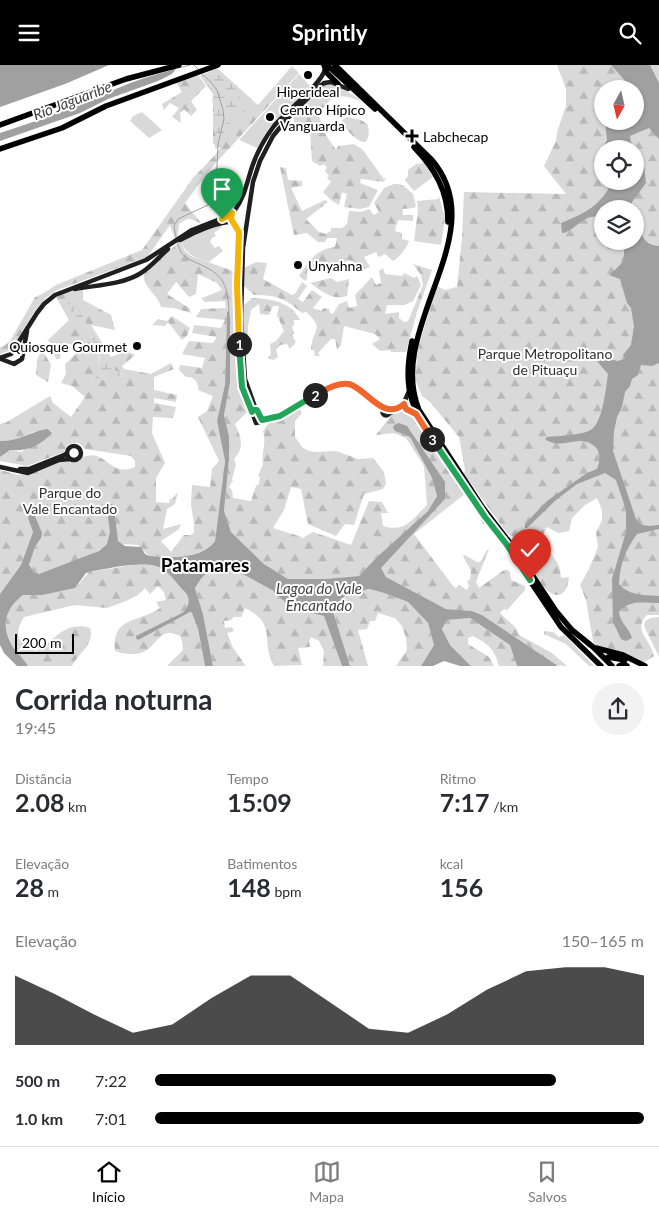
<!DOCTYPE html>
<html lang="pt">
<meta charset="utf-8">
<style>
:root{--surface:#fff;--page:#f2f2f3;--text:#2b2b33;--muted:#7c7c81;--line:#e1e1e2;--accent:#000}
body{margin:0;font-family:Lato,sans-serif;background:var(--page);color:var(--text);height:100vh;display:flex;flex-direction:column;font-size:19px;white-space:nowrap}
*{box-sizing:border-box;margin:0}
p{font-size:16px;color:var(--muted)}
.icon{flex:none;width:28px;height:28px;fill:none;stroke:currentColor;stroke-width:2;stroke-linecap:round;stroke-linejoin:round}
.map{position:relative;height:601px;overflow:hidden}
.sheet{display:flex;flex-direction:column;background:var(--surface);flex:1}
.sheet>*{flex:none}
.needle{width:32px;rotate:188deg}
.fabs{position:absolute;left:594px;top:15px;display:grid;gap:10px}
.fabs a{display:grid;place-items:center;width:50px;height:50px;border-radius:50%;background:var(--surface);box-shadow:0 1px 4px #0004;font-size:25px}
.scale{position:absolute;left:15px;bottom:12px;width:59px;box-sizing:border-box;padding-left:5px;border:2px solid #000;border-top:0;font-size:14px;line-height:18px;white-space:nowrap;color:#000;-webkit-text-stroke:4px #fff;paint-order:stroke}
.pin{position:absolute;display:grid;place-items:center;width:42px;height:42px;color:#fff;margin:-51px -21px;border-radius:50% 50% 50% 0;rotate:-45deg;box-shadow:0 0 5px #0007}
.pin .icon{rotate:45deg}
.km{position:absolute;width:25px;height:25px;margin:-12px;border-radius:50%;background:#222;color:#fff;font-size:14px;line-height:25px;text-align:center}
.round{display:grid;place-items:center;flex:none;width:52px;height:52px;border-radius:26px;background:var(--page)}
.overview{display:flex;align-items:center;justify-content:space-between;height:85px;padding:0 15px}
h1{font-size:28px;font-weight:700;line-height:38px}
.stats{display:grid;grid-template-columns:repeat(3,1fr);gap:8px;height:85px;padding:5px 15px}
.stats div{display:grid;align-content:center}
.stats b{font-size:25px;font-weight:700}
.stats small{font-size:14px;font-weight:400}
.stats p{font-size:14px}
.chart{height:140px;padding:10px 15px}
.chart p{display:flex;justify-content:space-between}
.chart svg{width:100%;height:90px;margin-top:5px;fill:var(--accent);opacity:.7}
ul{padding:0 15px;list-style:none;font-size:16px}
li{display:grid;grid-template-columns:80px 60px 1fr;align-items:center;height:38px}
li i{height:12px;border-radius:6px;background:var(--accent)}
header{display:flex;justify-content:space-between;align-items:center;height:65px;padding:0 15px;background:var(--accent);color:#fff;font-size:22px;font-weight:700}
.dock{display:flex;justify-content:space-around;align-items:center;height:70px;border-top:1px solid var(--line);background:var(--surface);font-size:14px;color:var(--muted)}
.dock a{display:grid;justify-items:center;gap:2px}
.dock .on{color:var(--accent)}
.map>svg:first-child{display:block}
</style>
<header><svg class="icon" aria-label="menu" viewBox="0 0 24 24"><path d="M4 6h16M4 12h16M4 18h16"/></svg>Sprintly<svg class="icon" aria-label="search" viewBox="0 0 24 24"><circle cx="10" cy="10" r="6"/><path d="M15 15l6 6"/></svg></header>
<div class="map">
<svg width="659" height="601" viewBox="0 0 659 601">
<defs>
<pattern id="forest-firs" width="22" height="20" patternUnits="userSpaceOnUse" patternTransform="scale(1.25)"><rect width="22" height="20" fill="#d9d9d9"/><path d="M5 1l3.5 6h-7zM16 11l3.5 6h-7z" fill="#b8b8b8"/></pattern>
<pattern id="wetland-marsh" width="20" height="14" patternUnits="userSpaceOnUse" patternTransform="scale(1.25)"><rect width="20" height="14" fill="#d9d9d9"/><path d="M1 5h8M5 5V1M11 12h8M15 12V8" fill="none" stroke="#b8b8b8"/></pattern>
</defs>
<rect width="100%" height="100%" fill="#fff"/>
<path fill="#d9d9d9" d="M299 9 310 21 269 63 257 83 239 75Z
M142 47 162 65 149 73 130 56 133 51Z
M221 161 222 162 214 168 216 171 212 173 210 177 215 183 219 181 223 186 209 197C195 193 187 190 180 176L207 165Z"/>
<path fill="url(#forest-firs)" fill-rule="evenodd" d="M557 0H659V550H647C632 564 651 576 654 591L643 598 625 588 595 580 593 576 586 535 580 520 588 506 598 482 596 468 602 455V445L597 433 585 440 572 453 569 466 558 468 547 462 543 470C547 476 548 479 550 485 555 498 560 495 561 513L569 512C568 516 568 521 566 524 554 543 535 512 531 502 529 498 529 494 528 491 523 481 515 473 507 468L464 409 465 405 459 372 430 337 422 331 415 314 418 283 437 221 445 225 457 222 462 173 464 127 566 129 544 101 556 76 557 67 566 41V24ZM602 24H635V56H602ZM602 84H635V116H602ZM602 144H635V176H602Z
M292 1 299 8 212 102 185 138 201 158C189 154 190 151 179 159L178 171 175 174 170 160 148 191 145 193 57 225 47 232 34 247 11 285 0 289V282L4 281 10 276 35 232C38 232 55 221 56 220L142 185 193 113 215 90 220 83 213 79V29L200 11 217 3 258 40Z
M198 10 206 21 191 36 197 45 191 51 184 44 180 48 181 58 172 52 179 43 170 38 164 45 162 39 182 27 176 17Z
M333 19 355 31 362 37C341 28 331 28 319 50L324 67 336 85 338 81 354 79 363 85 383 113 386 114 383 117 361 114 360 118 378 125 369 142 360 144 344 142 347 129 342 127 339 140 332 136 323 127 331 117 327 113 329 111 325 106 327 103 324 99 320 101 312 96 310 66H298L294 59V49L323 20Z
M347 52 361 55 368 60C369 66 370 72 365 77 356 77 344 63 342 55Z
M424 98 433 112 414 126 405 115 408 111V105L416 99Z
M280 102 286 103 288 115 302 116V121L291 123 302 146 325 135 328 137 306 154 319 167 326 169 331 166V163H342L347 159 349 146 361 147 369 144 374 150 379 147 374 138 384 123 394 119H399L404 121 413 129 416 141 414 143 402 144 403 150H413V156L398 155 397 160H396L395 166 402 168V174L409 176C405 185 401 191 393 196L385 189 379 192 376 187 364 192 370 202 364 204 355 201 353 196 347 195 345 199H337L332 205 309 203 307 206V214L305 216 299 211C310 195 315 185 335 182L337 173H327L325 177H318L307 168 294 170Z
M439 131 445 154 441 180 414 176 418 144 417 136 438 134Z
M180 176 185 186 191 191 236 207 241 319 249 345 235 359C241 372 245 382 234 394L236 400 232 414 233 415 229 422 232 425 233 433 251 436 256 421 259 419 260 412 258 411 263 399C261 388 267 378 263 366L270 356 298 342 302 348 295 356V372L303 383 309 386 316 387 336 386 358 394 373 393 384 407 386 419 383 424 364 429 354 460 345 459 336 471 308 459 301 424 291 422 284 445 273 463C283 467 293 468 303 473L313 467 351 480 369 436 382 437 388 448H381L383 461C406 468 412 454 427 440L424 401 406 373 394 368 376 370 393 348 401 346 410 349 466 428 414 469 453 521 456 523 459 520 467 525 469 521 467 517 470 514 471 506 463 491 465 490 477 497H480L487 485 489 484 476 517 479 523 504 505H508L510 507 511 515 525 521V525L507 545 504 544 500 548 516 563 519 570 552 588 567 601 556 600 482 550 472 546 446 544 386 512 380 503 445 434 407 362 393 363 395 366 410 372 432 413 437 431 428 446 378 491 359 511 324 514H288L264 499 231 467 224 446 229 395V371L224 350 230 318V253L227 247 225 319 217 356 225 396 215 476C202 495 171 491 149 491L138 480 121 479 118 476 114 441 107 445C109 456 113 469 107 479 100 490 53 504 39 509L34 507 29 500 35 482 41 473 28 453 33 467 21 500 0 529V405L18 410 28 409 59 397 68 396 75 397C79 395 82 392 86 391 106 385 111 413 135 402V396L131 391 85 384 79 378H74L67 380 64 387 27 401 0 396V392L10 385 22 387 36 366 10 377 0 376V359L5 358 50 331 53 338 71 352 85 332 72 321 61 318 66 309 65 299 78 287 77 284 70 279 62 278 60 294H56L50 277 47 276 69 255 56 232 68 225H83V235L111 250 115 265 91 260 111 292 126 286 135 290 122 301 124 304 151 309 171 298 174 304 154 312V325L177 330 176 337 154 333V338L176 342 173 353 153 352 152 368 165 398 156 413V437L169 438 170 434H172L178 427 175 439 167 444 163 464 181 459 179 464 161 476 171 487 184 470H190L194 468V459L191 439 192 420 210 422 212 404 219 396 198 352 207 346 213 331 198 325C199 317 194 311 186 312L179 305 180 300 202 303 205 293 182 289 189 276 213 278 217 272 192 268 194 260 221 263 225 255 196 252 201 244 226 243 225 236 204 237 202 233 222 225 217 218 198 209 196 229 189 232 176 217 167 229 189 243 191 248 174 243 161 242C158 229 142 222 144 209ZM70 232 103 287 108 299 116 306 128 311 112 312 98 309 99 286 91 271 77 253Z
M256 197 267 198 263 214 292 230 295 229 302 217 307 221 298 234 303 237 312 225 322 232 313 243 321 246 324 243 329 244 330 248 333 249 339 239 347 236 349 243 357 241 355 230 372 212 376 220 381 218 379 206 383 203 385 209 402 211 404 208 414 213 417 211 421 220 413 236 404 240H387L385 249 399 247V253L404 257 408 256 409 254 423 220 421 210 413 199 432 205 417 247 406 287H391L390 285 380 286 372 279 380 274 375 269 344 261 341 280 337 284 335 274H331L318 288 320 291H315L314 285H311C312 263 326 265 306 247L302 248C284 233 278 230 254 230L243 220 244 203Z
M331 213 337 217 349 214 347 231C332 236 322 226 310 218Z
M252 233C271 234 291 237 300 255H294V260L292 262 294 268 292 270 296 277 290 284 287 279 280 280 276 285 278 292 273 295 268 293 271 289 270 279 276 276 284 266 277 250 279 241H273L269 250 260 249 259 239 251 245 248 261V278L244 280 243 250 244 240Z
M172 251 190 263 187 271 182 275 168 257 165 261 152 260 158 254 167 256Z
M42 284 51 300 48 317 36 310 37 295Z
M224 499 272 525 287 539 296 544 324 551 342 601H323L324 586 319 576 311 572 309 576 310 582 298 583 302 600 274 601C260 576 278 559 245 543L241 552H234L231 555 224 556 225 563 232 562 234 566 227 568 228 570 233 583 246 601H213L203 549 195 523C203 510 209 503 224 499Z
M133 500C141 500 151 499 160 502 167 505 189 529 190 537 190 541 187 544 185 547L137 571 187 547 192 548 198 564 205 601H167L183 585 182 576 180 571C150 556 162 601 115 586 111 551 139 558 160 543L156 537 166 535 164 527 158 521 150 529 145 523 138 530 126 536 107 543 75 540 24 552C13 570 17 578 36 586 54 576 65 555 90 563 95 579 79 587 72 601H28C24 594 17 589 13 582 0 561 5 544 23 530H37L77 521 89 507Z
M369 524 384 528 408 537 428 558 434 580 421 601H396L407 585 406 573 402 561 395 553 378 548 375 556H370L367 564 358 565 368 601H350L332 543 347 529Z
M659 552V592L644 561 645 556 651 553Z
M470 553 511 580 517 601H499C494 583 488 579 473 571L468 573V579L489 592 494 601H471L450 580 442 564 447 555Z
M544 566 553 567 559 572 564 570 594 601H589L566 579 544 569Z"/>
<path fill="url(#wetland-marsh)" d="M207 8 219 10 234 21 239 31 248 42 247 45 239 49 234 47 231 49V58L224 59C226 68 225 79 216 84L215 83 216 59 212 34 214 31 205 12 204 10Z
M71 232 106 292C110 304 118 309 131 311L112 312 93 319C96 312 101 293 99 286 97 281 93 276 91 271 81 267 74 253 73 242L71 240 68 239V233Z"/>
<path fill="#a0a0a0" d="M0 0H109L65 19 0 42Z
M611 0H650L659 18V74L649 63 630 71C630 82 641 91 644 101 645 106 645 112 646 118L632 137 631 144H602V153C584 146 574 168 562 168L561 158C586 148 600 141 613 116H635V84H602V93L601 95 599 91 607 75 605 56H635V24H627V18Z
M178 1 172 9 158 16 108 34 80 48 0 76V68C25 60 51 51 76 41 106 28 134 15 165 7 171 6 173 3 178 1Z
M635 161C645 171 643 180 659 181V298L652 301 641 300 638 310 632 314 630 321 625 327 622 342 617 352 614 366 613 386 636 454C643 463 649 461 659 460V464L637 469C625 486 620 499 619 519 629 531 645 530 659 531V538C644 538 629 534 619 547 620 558 630 564 632 573L626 576 621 574 613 557 612 514 626 467V445L616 415 605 408 577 419 556 435 527 463H525V459L547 436 587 408 597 404C603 389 598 377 580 376 568 376 557 383 545 374L547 372C557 371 585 370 592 364 603 356 606 322 608 309L596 295 600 291 617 296 625 294 623 290 631 280 634 261 631 243 627 238 620 214 609 210C623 198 627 196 622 176H635Z
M229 245 230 253V318L224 350 229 371V395L224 446 231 467 264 499 288 514H324L359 511 378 491 428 446 437 431 432 413 410 372 395 366 393 363 394 360 399 358 407 361 445 417V434L381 503 386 512 446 544 472 546 482 550 558 601H517L510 580 470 553 447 555 442 564 450 580 471 601H460L444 596 433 601H421L434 580 428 558 408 537 384 528 369 524 347 529 332 543 350 601H342L324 551 296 544 287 539 272 525 224 499C209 503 203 510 195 523L203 549 213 601H205L198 564 192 548 190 547 138 575 136 573V571L184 547C191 538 190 531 182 524 176 517 170 509 163 504 149 494 110 503 93 506L86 508 75 523 42 530H23C5 544 0 561 13 582 17 589 24 594 28 601H17L4 588 0 580V529L21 500 33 467 28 453 30 446H33L42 468 41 473 35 482 29 500 34 507 39 509 99 486 107 479 110 467 107 445 109 440 112 439 114 441 118 476 125 481 141 482 145 489 149 491C170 492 202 495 215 476L225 396 217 356 225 319 227 247Z
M47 364 52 368C41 380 26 387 10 385L0 392V376C17 377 30 367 47 364Z"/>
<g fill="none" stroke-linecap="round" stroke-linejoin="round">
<path stroke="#a0a0a0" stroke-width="1" d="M194 0 198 4
M179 3 190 0
M202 9 211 17 217 25 223 45 224 54 218 79 217 102 213 113V128L208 140 178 154 174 161C175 168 177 180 181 187 185 193 191 195 197 198 222 209 227 216 229 245"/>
<path stroke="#1f1f1f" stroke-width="4.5" d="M235 145C245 131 247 117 252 102 257 87 265 73 274 61 285 47 322 19 325 4
M234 158 239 169 237 232 242 319 256 358C265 356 274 354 282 350 298 342 332 313 351 320 364 324 373 338 386 344
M180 175C193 168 219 156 233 157
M75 224C96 220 122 220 141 208 151 202 159 192 168 184
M0 293 11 289 37 248 44 239 55 230 146 195 192 165 225 152 232 148
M1 294 14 299 22 294 27 266
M382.5 347a3.5 3.5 0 1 1 7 0a3.5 3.5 0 1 1-7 0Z
M386 344 403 340 409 326
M389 349C397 343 407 343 416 349
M264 356 259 353 245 314 241 253 243 183 253 117 260 96 273 71 287 54 320 21 324 18 331 17 348 24 354 21
M67 388a7 7 0 1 1 14 0a7 7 0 1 1-14 0Z
M0 402 28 408 59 395 70 394
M20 404H29L64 390 67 388"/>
<path stroke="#000" stroke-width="5.5" d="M324 0 327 8 338 19
M327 0 375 44
M335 0 432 95C495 169 385 262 419 345L483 443 517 487 556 546 572 565 593 582 612 601
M0 60 126 14 179 0
M414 82C435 104 448 126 448 157
M0 84 62 63 106 41 218 0
M412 276C401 327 413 345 440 385
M470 430 485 456
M504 477 561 562 601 601
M596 583 623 590 645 601
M608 592 625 595
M619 601 623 599 627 601"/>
</g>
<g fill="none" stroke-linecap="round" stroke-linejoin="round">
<defs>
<path id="split-1" d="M222 154 232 148 231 154 239 167 237 220 239 279"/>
<path id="split-2" d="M239 279 242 322 252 347 253 345H257L262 355 280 351 315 330"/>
<path id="split-3" d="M315 330C325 325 338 317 349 319 367 324 383 357 404 339L406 344 416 349 432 374"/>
<path id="split-4" d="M432 374 485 452 507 480 530 515"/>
</defs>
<use href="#split-1" stroke="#fff" stroke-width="10"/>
<use href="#split-2" stroke="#fff" stroke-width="10"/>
<use href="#split-3" stroke="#fff" stroke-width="10"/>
<use href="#split-4" stroke="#fff" stroke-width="10"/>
<use href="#split-1" stroke="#f5b400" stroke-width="6"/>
<use href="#split-2" stroke="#22a559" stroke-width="6"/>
<use href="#split-3" stroke="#f0652b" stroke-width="6"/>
<use href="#split-4" stroke="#22a559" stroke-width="6"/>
</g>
<g fill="#000" stroke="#fff" stroke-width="2">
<circle cx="308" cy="10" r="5"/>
<circle cx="270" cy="52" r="5"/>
<path d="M409.5 63.5h5v5h5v5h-5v5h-5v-5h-5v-5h5z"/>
<circle cx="298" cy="200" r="5"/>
<circle cx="137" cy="281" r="5"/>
</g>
<g text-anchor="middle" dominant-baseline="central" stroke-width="4" stroke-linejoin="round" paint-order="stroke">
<g font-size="14" fill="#000" stroke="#fff" text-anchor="start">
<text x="308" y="26" text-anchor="middle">Hiperideal</text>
<text x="280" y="44">Centro Hípico<tspan x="280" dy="16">Vanguarda</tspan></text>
<text x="423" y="71">Labchecap</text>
<text x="308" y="200">Unyahna</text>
<text x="127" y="281" text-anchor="end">Quiosque Gourmet</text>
</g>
<g font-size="14" fill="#303030" stroke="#fff">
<text x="545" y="288">Parque Metropolitano<tspan x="545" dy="16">de Pituaçu</tspan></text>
<text x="70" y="427">Parque do<tspan x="70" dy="16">Vale Encantado</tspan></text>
</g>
<g font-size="15" font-style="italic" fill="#414141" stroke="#fff">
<text transform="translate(72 35) rotate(-21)">Rio Jaguaribe</text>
<text x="319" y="523">Lagoa do Vale<tspan x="319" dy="17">Encantado</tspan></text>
</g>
<g font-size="19" font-weight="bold" fill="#000" stroke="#fff">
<text x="205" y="499">Patamares</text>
</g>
</g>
</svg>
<div class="fabs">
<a><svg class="needle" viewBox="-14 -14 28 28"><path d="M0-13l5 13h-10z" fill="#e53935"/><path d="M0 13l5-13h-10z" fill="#7c7c81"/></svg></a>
<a><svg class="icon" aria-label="locate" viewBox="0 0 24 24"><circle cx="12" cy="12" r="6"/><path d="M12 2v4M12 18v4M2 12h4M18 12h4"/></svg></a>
<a><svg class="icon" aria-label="layers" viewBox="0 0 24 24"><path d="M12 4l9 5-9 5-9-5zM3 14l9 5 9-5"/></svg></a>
</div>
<div class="scale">200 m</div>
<div class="pin" style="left:222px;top:154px;background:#1e9e55"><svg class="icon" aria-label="arrive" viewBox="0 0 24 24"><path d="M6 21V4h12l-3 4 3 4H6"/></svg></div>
<div class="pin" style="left:530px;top:515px;background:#d93025"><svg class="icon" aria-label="check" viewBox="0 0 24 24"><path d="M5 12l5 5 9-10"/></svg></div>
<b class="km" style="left:239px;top:279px">1</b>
<b class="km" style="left:315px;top:330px">2</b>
<b class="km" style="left:432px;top:374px">3</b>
</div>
<section class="sheet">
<div class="overview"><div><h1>Corrida noturna</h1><p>19:45</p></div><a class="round"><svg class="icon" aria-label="share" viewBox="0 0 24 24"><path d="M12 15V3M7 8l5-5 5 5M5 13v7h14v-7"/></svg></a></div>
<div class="stats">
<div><p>Distância</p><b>2.08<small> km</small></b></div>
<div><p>Tempo</p><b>15:09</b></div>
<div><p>Ritmo</p><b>7:17<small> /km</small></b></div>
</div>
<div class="stats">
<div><p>Elevação</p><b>28<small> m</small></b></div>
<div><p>Batimentos</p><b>148<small> bpm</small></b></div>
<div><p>kcal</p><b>156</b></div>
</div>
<div class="chart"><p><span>Elevação</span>150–165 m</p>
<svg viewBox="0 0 160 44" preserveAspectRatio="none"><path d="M0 44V10L10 19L20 29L30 38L40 34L50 21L60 10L70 10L80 23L90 36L100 38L110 29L120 17L130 8L140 6L150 6L160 10V44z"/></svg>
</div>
<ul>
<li><b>500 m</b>7:22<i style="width:82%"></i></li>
<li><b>1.0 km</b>7:01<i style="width:100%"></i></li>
</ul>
</section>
<nav class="dock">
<a class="on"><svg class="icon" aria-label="home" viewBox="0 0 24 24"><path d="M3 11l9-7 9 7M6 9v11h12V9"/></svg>Início</a>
<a><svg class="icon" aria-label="map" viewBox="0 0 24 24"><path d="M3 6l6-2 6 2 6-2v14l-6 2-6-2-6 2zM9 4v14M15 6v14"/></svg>Mapa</a>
<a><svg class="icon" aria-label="saved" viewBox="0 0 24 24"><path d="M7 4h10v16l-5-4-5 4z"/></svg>Salvos</a>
</nav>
